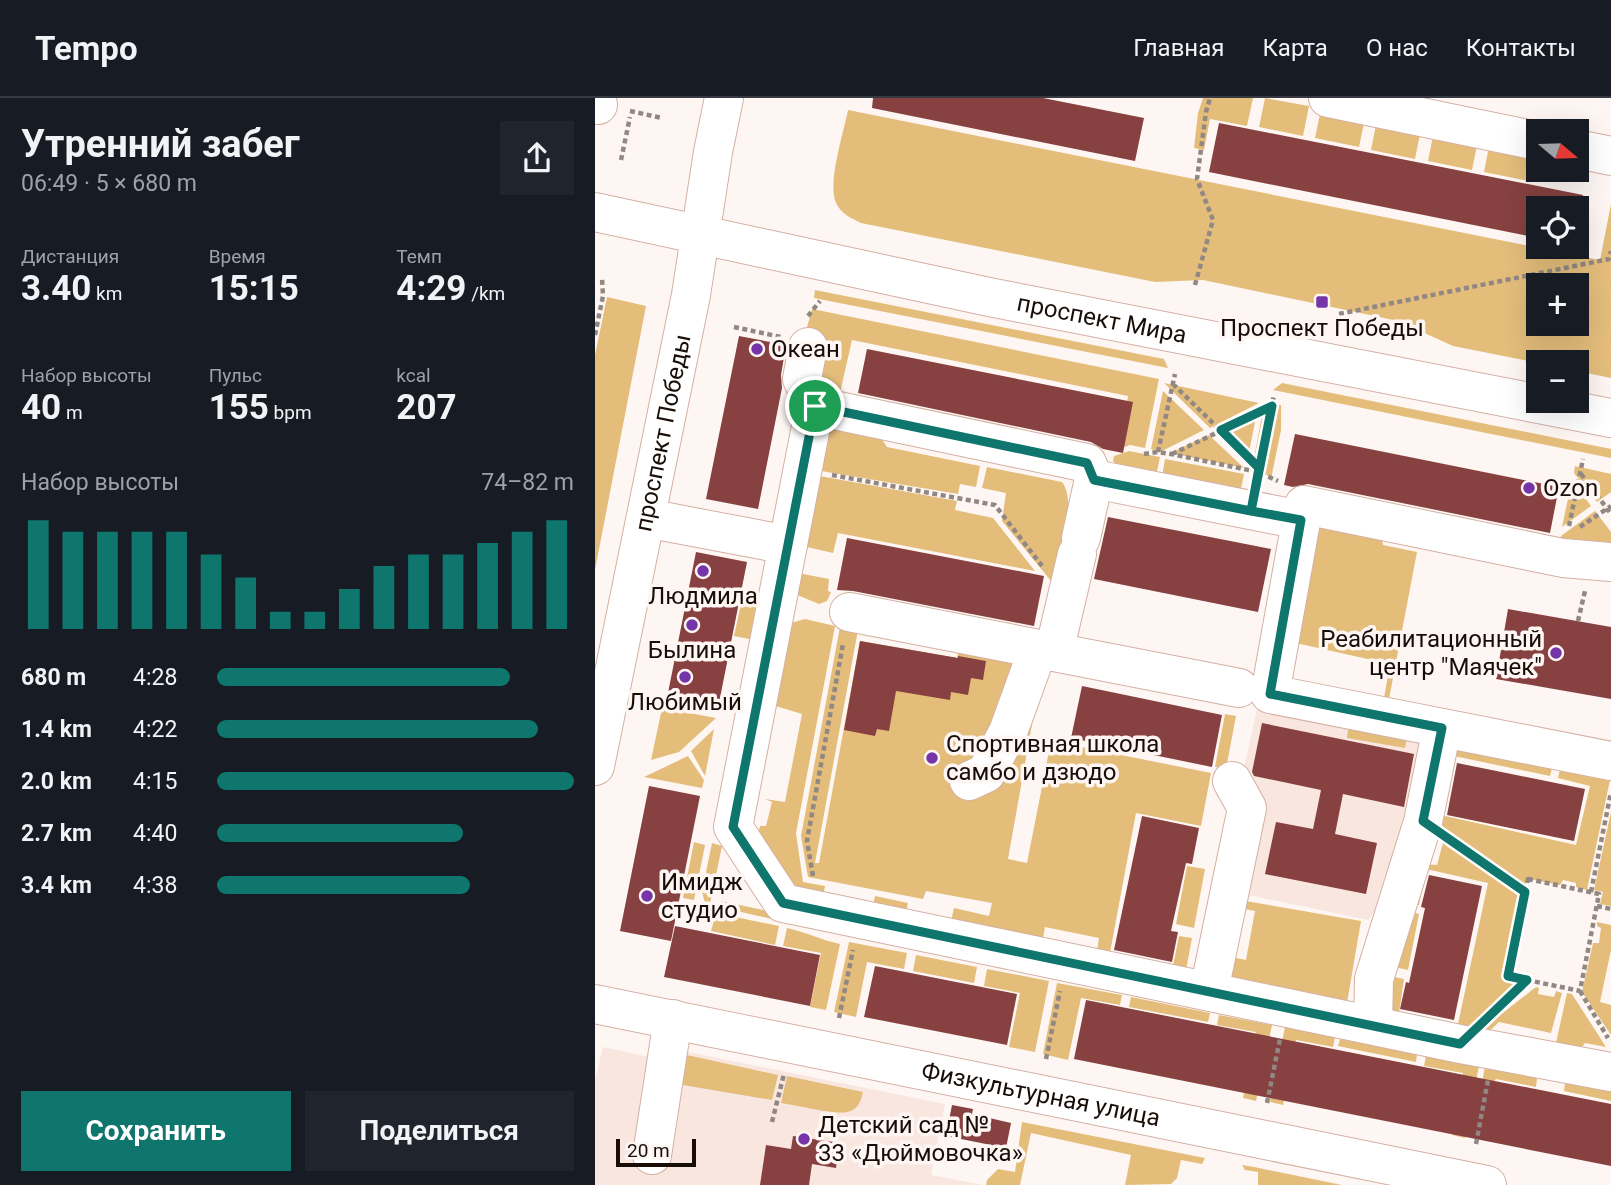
<!DOCTYPE html>
<html lang="ru">
<meta charset="utf-8">
<style>
:root{--surface:#171b24;--page:#20242c;--text:#f1f3f6;--muted:#9ea1a6;--line:#363941;--accent:#0f766e}
body{margin:0;font-family:Roboto,sans-serif;background:var(--page);color:var(--text);height:100vh;display:flex;flex-direction:column;font-size:26px;white-space:nowrap}
*{box-sizing:border-box;margin:0}
p{font-size:23px;color:var(--muted)}
.icon{flex:none;width:38px;height:38px;fill:none;stroke:currentColor;stroke-width:2;stroke-linecap:round;stroke-linejoin:round}
.map{position:relative;flex:1;overflow:hidden}
.side{display:flex;flex-direction:column;background:var(--surface);width:595px}
.side>*{flex:none}
.needle{width:46px;rotate:109deg}
.controls{position:absolute;left:931px;top:21px;display:grid;gap:14px}
.controls a{display:grid;place-items:center;width:63px;height:63px;border-radius:0px;background:var(--surface);box-shadow:0 7px 28px #0002;font-size:35px}
.scale{position:absolute;left:21px;bottom:18px;width:80px;box-sizing:border-box;padding-left:7px;border:4px solid #190d08;border-top:0;font-size:19px;line-height:24px;white-space:nowrap;color:#190d08;-webkit-text-stroke:5px #fef6f3;paint-order:stroke}
.pin{position:absolute;display:grid;place-items:center;width:60px;height:60px;color:#fff;margin:-30px;border:4px solid #fff;border-radius:50%;box-shadow:0 2px 7px #0007}
.round{display:grid;place-items:center;flex:none;width:74px;height:74px;border-radius:0px;background:var(--page)}
.summary{display:flex;align-items:center;justify-content:space-between;height:119px;padding:0 21px}
h1{font-size:38px;font-weight:700;line-height:52px}
.stats{display:grid;grid-template-columns:repeat(3,1fr);gap:10px;height:119px;padding:7px 21px}
.stats div{display:grid;align-content:center}
.stats b{font-size:35px;font-weight:700}
.stats small{font-size:19px;font-weight:400}
.stats p{font-size:19px}
.chart{height:196px;padding:14px 21px}
.chart p{display:flex;justify-content:space-between}
.chart svg{width:100%;height:126px;margin-top:7px;stroke:var(--accent);stroke-width:6}
.action{display:flex;gap:14px;margin-top:auto;padding:14px 21px}
.action a{flex:1;height:80px;border-radius:0px;background:var(--accent);color:#fff;font-size:28px;font-weight:700;line-height:80px;text-align:center}
.action a+a{background:var(--page);color:var(--text)}
ul{padding:0 21px;list-style:none;font-size:23px}
li{display:grid;grid-template-columns:112px 84px 1fr;align-items:center;height:52px}
li i{height:18px;border-radius:9px;background:var(--accent)}
header{display:flex;align-items:center;gap:42px;box-sizing:border-box;height:98px;padding:0 35px;background:var(--surface);border-bottom:2px solid var(--line)}
header strong{font-size:33px}
nav{display:flex;gap:38px;margin-inline-start:auto;font-size:24px}
main{display:flex;flex:1;min-height:0}
.map>svg:first-child{display:block}
</style>
<header>
<strong>Tempo</strong>
<nav><a>Главная</a><a>Карта</a><a>О нас</a><a>Контакты</a></nav>
</header>
<main>
<section class="side">
<div class="summary"><div><h1>Утренний забег</h1><p>06:49 · 5 × 680 m</p></div><a class="round"><svg class="icon" aria-label="share" viewBox="0 0 24 24"><path d="M12 15V3M7 8l5-5 5 5M5 13v7h14v-7"/></svg></a></div>
<div class="stats">
<div><p>Дистанция</p><b>3.40<small> km</small></b></div>
<div><p>Время</p><b>15:15</b></div>
<div><p>Темп</p><b>4:29<small> /km</small></b></div>
</div>
<div class="stats">
<div><p>Набор высоты</p><b>40<small> m</small></b></div>
<div><p>Пульс</p><b>155<small> bpm</small></b></div>
<div><p>kcal</p><b>207</b></div>
</div>
<div class="chart"><p><span>Набор высоты</span>74–82 m</p>
<svg viewBox="0 0 160 44" preserveAspectRatio="none"><path d="M5 44V6M15 44V10M25 44V10M35 44V10M45 44V10M55 44V18M65 44V26M75 44V38M85 44V38M95 44V30M105 44V22M115 44V18M125 44V18M135 44V14M145 44V10M155 44V6"/></svg>
</div>
<ul>
<li><b>680 m</b>4:28<i style="width:82%"></i></li>
<li><b>1.4 km</b>4:22<i style="width:90%"></i></li>
<li><b>2.0 km</b>4:15<i style="width:100%"></i></li>
<li><b>2.7 km</b>4:40<i style="width:69%"></i></li>
<li><b>3.4 km</b>4:38<i style="width:71%"></i></li>
</ul>
<div class="action"><a>Сохранить</a><a>Поделиться</a></div>
</section>
<div class="map">
<svg width="1016" height="1087" viewBox="0 0 1016 1087">
<rect width="100%" height="100%" fill="#fef6f3"/>
<path fill="#f9e6df" d="M663 606 824 640 829 649 800 788 773 822 648 796 649 671Z
M8 949 86 966 88 953 350 1006 336 1077 389 1087H0V983Z"/>
<path fill="#e4bd7b" fill-rule="evenodd" d="M608 0H658L652 28 615 21 609 52 599 50 603 15Z
M670 0 714 8 708 38 664 29Z
M726 11 770 20 764 49 720 40Z
M253 12 1005 162 1016 106V280L982 273V264L943 265 858 248 803 223 608 182 560 184 266 125C256 120 246 116 241 105 232 85 249 34 253 12ZM943 187H982V226H943Z
M782 22 826 31 820 61 776 52Z
M839 33 883 42 877 72 833 63Z
M895 44 940 53 933 83 889 74Z
M220 192 569 261 573 270 219 200Z
M12 199 51 208 0 472V257Z
M217 211 564 281 550 350 535 347 524 351 533 298 257 242 245 295 222 291 207 248Z
M569 285 664 305 615 330Z
M687 285 1016 351V360L678 292Z
M568 293 609 332 565 354 556 351Z
M669 307H686V332L676 381 669 374 657 371Z
M662 314 652 364 620 334Z
M237 329 281 332 292 349 385 368 381 389 365 386 363 396 226 373 230 334Z
M614 337 649 370 575 355Z
M534 353 565 359 561 378 526 371 518 363 519 358Z
M570 361 649 376 645 395 567 379Z
M980 368 1016 376V394L1002 404 979 375Z
M392 369 467 384C483 405 464 456 459 482L456 483 407 423 411 395 387 390Z
M225 378 362 403 360 412 398 420 440 473 243 435 238 455 203 447Z
M977 382 996 408 967 429Z
M1000 413 1016 434V447L964 446 966 438Z
M714 426 786 435 788 447 822 454 794 601 789 600 795 566 692 543Z
M203 475 234 481 233 493 236 494 232 503 224 506 195 494Z
M146 506 165 510 159 542 139 538Z
M210 521 240 528 201 735 208 784 230 788 227 803 200 804 163 737 165 728H171L177 704 170 701 190 704 207 616 174 606 196 525Z
M245 529 263 532 220 765H224L265 543 362 560 363 555 447 570 413 761 432 765 456 643 616 675 606 728 541 715 514 860 577 873 584 838 597 840 589 883 501 859 504 840 450 829 447 846 353 836 359 810 394 818 397 805 331 793 328 801 213 779 206 738Z
M67 610 121 620 84 654 56 662Z
M630 616 641 618 631 671 620 669Z
M754 625 813 635 810 650 752 640Z
M119 631 110 678 96 653Z
M852 644 958 666 955 678 854 657 841 716 981 747 995 688 963 680 966 667 1016 677 992 792 981 789V785L968 782 965 787 934 781 929 788 851 735V732L841 727 836 716 846 652 847 648Z
M93 658 109 682 107 690 49 679Z
M1016 714V808L1005 806 1008 794 999 792Z
M849 741 927 795 908 880 924 885 875 929 869 937C848 932 796 930 791 905 789 896 792 887 794 878L809 881 804 915 863 926 893 785 831 771 824 807 812 805 819 776 829 766 842 767Z
M99 744 110 747 99 802 88 800Z
M117 745 127 748 115 806 110 805 107 794 112 789 113 779 111 774Z
M592 768 610 771 599 830 581 826Z
M280 798 313 805 309 825 276 818Z
M639 801 766 823 752 905 634 883 636 859 651 862 660 813 638 809Z
M126 803 186 816 185 823 124 809Z
M808 812 824 816 813 872 794 868Z
M121 815 184 828 180 847 116 833Z
M1002 824 1016 827V852L1005 904 1016 907V937L987 894 998 845H1004L1006 830 1002 828Z
M192 830C211 834 226 842 245 846L231 912 215 909 226 855 188 848Z
M254 844 312 855 309 871 272 864 261 919 239 914Z
M321 857 382 869 379 885 318 873Z
M392 871 454 883 440 954 414 949 425 895 389 888Z
M462 885 527 897 525 907 486 900 473 962 448 956Z
M941 889 944 890 943 896 959 899 961 893 967 895 956 935 904 924 886 941 877 939Z
M972 895 977 896 1011 949 990 945 983 955 959 954Z
M536 899 615 915 613 924 534 909Z
M624 917 677 927 661 1003 648 1000 661 934 622 927Z
M690 929 740 939 738 949 701 942 688 1007 675 1004Z
M745 941 822 956 821 964 743 948Z
M92 957 183 977 177 1002 82 986 78 960Z
M831 958 884 968 870 1040 857 1037 868 975 829 968Z
M890 969 942 980 941 989 901 981 890 994 876 1040Z
M192 978 268 994C266 1003 263 1012 252 1014 240 1017 201 1007 186 1005Z
M970 985 1016 994V1003L969 993Z
M427 1024 610 1060 607 1066 586 1062 582 1080 576 1086 530 1087 536 1057 436 1035 425 1087H391L392 1082 403 1071 420 1074Z
M647 1067 659 1069 747 1087H663V1074L650 1072Z"/>
<path fill="#864140" d="M278 0H448L549 20 540 63 277 10Z
M624 25 988 97 982 130V110H943V140L614 74Z
M144 238 191 247 186 277 187 290 163 411 111 401Z
M272 251 538 304 528 355 508 351 496 344 263 295Z
M700 336 964 389 955 435 713 386 698 389 689 387Z
M513 419 676 451 663 514 499 481Z
M252 440 449 478 439 528 258 493 242 492Z
M101 454 152 464 123 610 72 600Z
M913 511 1016 529V601L901 581Z
M265 543 363 560V558L391 563 388 582 376 580 373 597 356 594 355 602 301 593 294 633 282 631 280 638 249 632Z
M487 588 627 617 617 669 476 640Z
M667 625 819 656 809 709 748 696 740 736 782 745 771 796 670 776 681 724 718 731 726 692 659 678 657 674Z
M862 665 990 691 979 743 852 717Z
M54 688 105 698 76 843 25 833Z
M547 718 604 730 597 766 591 765 576 833 583 834 577 864 519 852Z
M834 777 887 788 859 922 805 911 811 884 814 885 830 810 826 809Z
M80 828 225 857 215 908 69 879Z
M280 868 422 896 412 947 269 919Z
M491 902 1016 1006V1068L479 961Z
M357 1007 378 1011 377 1016 416 1025 411 1050 351 1038Z
M198 1038 245 1045 241 1070 217 1066 214 1087H165L171 1047 196 1051Z"/>
<g fill="none" stroke-linecap="round" stroke-linejoin="round">
<defs>
<g id="minor">
<path d="M733 0 943 43"/>
<path d="M0 6 3 7"/>
<path d="M982 51 1016 58"/>
<path d="M213 249 207 281 220 308 138 729 188 805 865 946 1016 974"/>
<path d="M220 308 492 365 499 381 486 440"/>
<path d="M499 381 706 422"/>
<path d="M51 420 193 447"/>
<path d="M1016 464 968 460 709 407 675 596 1016 663"/>
<path d="M254 514 644 590"/>
<path d="M459 554 482 456"/>
<path d="M374 683 391 675 413 634 443 551"/>
<path d="M614 893 652 710 637 683"/>
<path id="s1" d="M0 906 892 1087"/>
<path d="M778 927 779 881 828 724 847 630"/>
<path d="M57 1057 78 921"/>
</g>
<g id="major">
<path id="s2" d="M0 114 394 199 1016 320"/>
<path id="s3" d="M0 668 96 197 118 54 129 0"/>
</g>
</defs>
<use href="#minor" stroke="#d4b0a2" stroke-width="40"/>
<use href="#major" stroke="#d4b0a2" stroke-width="40"/>
<path stroke="#918783" stroke-width="4.5" stroke-dasharray="5 3.5" stroke-linecap="butt" d="M35 13 67 20
M26 62 35 19
M600 187 618 122 602 81 611 14 615 0
M744 216 1014 161 1016 153
M213 218 225 203
M139 229 186 239
M0 237 8 198 7 180
M578 286 664 370
M563 354 580 276
M549 356 563 354 576 356 663 374 683 383
M577 356 676 309
M664 371 679 297
M986 376 1016 416
M237 377 400 407 447 468
M974 428 988 361
M985 429 1016 408
M983 523 990 493
M856 743 930 794
M218 778 212 743 248 546
M933 781 1004 796 985 893 913 878Z
M996 794 1016 694
M1002 808 1016 811
M985 893 1013 940
M894 918 931 883
M244 920 258 852
M451 961 465 893
M672 1005 685 941
M177 1024 189 976
M881 1046 893 982"/>
<use href="#minor" stroke="#fff" stroke-width="38"/>
<use href="#major" stroke="#fff" stroke-width="38"/>
</g>
<g fill="none" stroke-linecap="round" stroke-linejoin="round">
<defs>
<path id="route" d="M220 308 138 729 188 805 865 946 932 882 913 878 930 794 828 723 847 630 675 596 706 422 656 413 677 308 626 332 664 370 656 413 499 382 492 365 220 308"/>
</defs>
<use href="#route" stroke="#fff" stroke-width="14"/>
<use href="#route" stroke="#0f766e" stroke-width="9"/>
</g>
<g fill="#7535a9" stroke="#fef6f3" stroke-width="2.5">
<rect x="720" y="197" width="14" height="14" rx="3.5"/>
<circle cx="162" cy="251" r="7"/>
<circle cx="934" cy="390" r="7"/>
<circle cx="108" cy="473" r="7"/>
<circle cx="97" cy="527" r="7"/>
<circle cx="961" cy="555" r="7"/>
<circle cx="90" cy="579" r="7"/>
<circle cx="337" cy="660" r="7"/>
<circle cx="52" cy="798" r="7"/>
<circle cx="209" cy="1041" r="7"/>
</g>
<g text-anchor="middle" dominant-baseline="central" stroke-width="7" stroke-linejoin="round" paint-order="stroke">
<g font-size="24" fill="#190d08" stroke="#fef6f3">
<text stroke="none"><textPath href="#s2" startOffset="518">проспект Мира</textPath></text>
<text stroke="none"><textPath href="#s3" startOffset="340">проспект Победы</textPath></text>
<text stroke="none"><textPath href="#s1" startOffset="455">Физкультурная улица</textPath></text>
</g>
<g font-size="24" fill="#190d08" stroke="#fef6f3" text-anchor="start">
<text x="727" y="230" text-anchor="middle">Проспект Победы</text>
<text x="176" y="251">Океан</text>
<text x="948" y="390">Ozon</text>
<text x="108" y="498" text-anchor="middle">Людмила</text>
<text x="947" y="541" text-anchor="end">Реабилитационный<tspan x="947" dy="28">центр "Маячек"</tspan></text>
<text x="97" y="552" text-anchor="middle">Былина</text>
<text x="90" y="604" text-anchor="middle">Любимый</text>
<text x="351" y="646">Спортивная школа<tspan x="351" dy="28">самбо и дзюдо</tspan></text>
<text x="66" y="784">Имидж<tspan x="66" dy="28">студио</tspan></text>
<text x="223" y="1027">Детский сад №<tspan x="223" dy="28">33 «Дюймовочка»</tspan></text>
</g>
</g>
</svg>
<div class="controls">
<a><svg class="needle" viewBox="-14 -14 28 28"><path d="M0-13l5 13h-10z" fill="#e53935"/><path d="M0 13l5-13h-10z" fill="#9ea1a6"/></svg></a>
<a><svg class="icon" aria-label="locate" viewBox="0 0 24 24"><circle cx="12" cy="12" r="6"/><path d="M12 2v4M12 18v4M2 12h4M18 12h4"/></svg></a>
<a>+</a>
<a>−</a>
</div>
<div class="scale">20 m</div>
<div class="pin" style="left:220px;top:308px;background:#1e9e55"><svg class="icon" aria-label="arrive" viewBox="0 0 24 24"><path d="M6 21V4h12l-3 4 3 4H6"/></svg></div>
</div>
</main>
